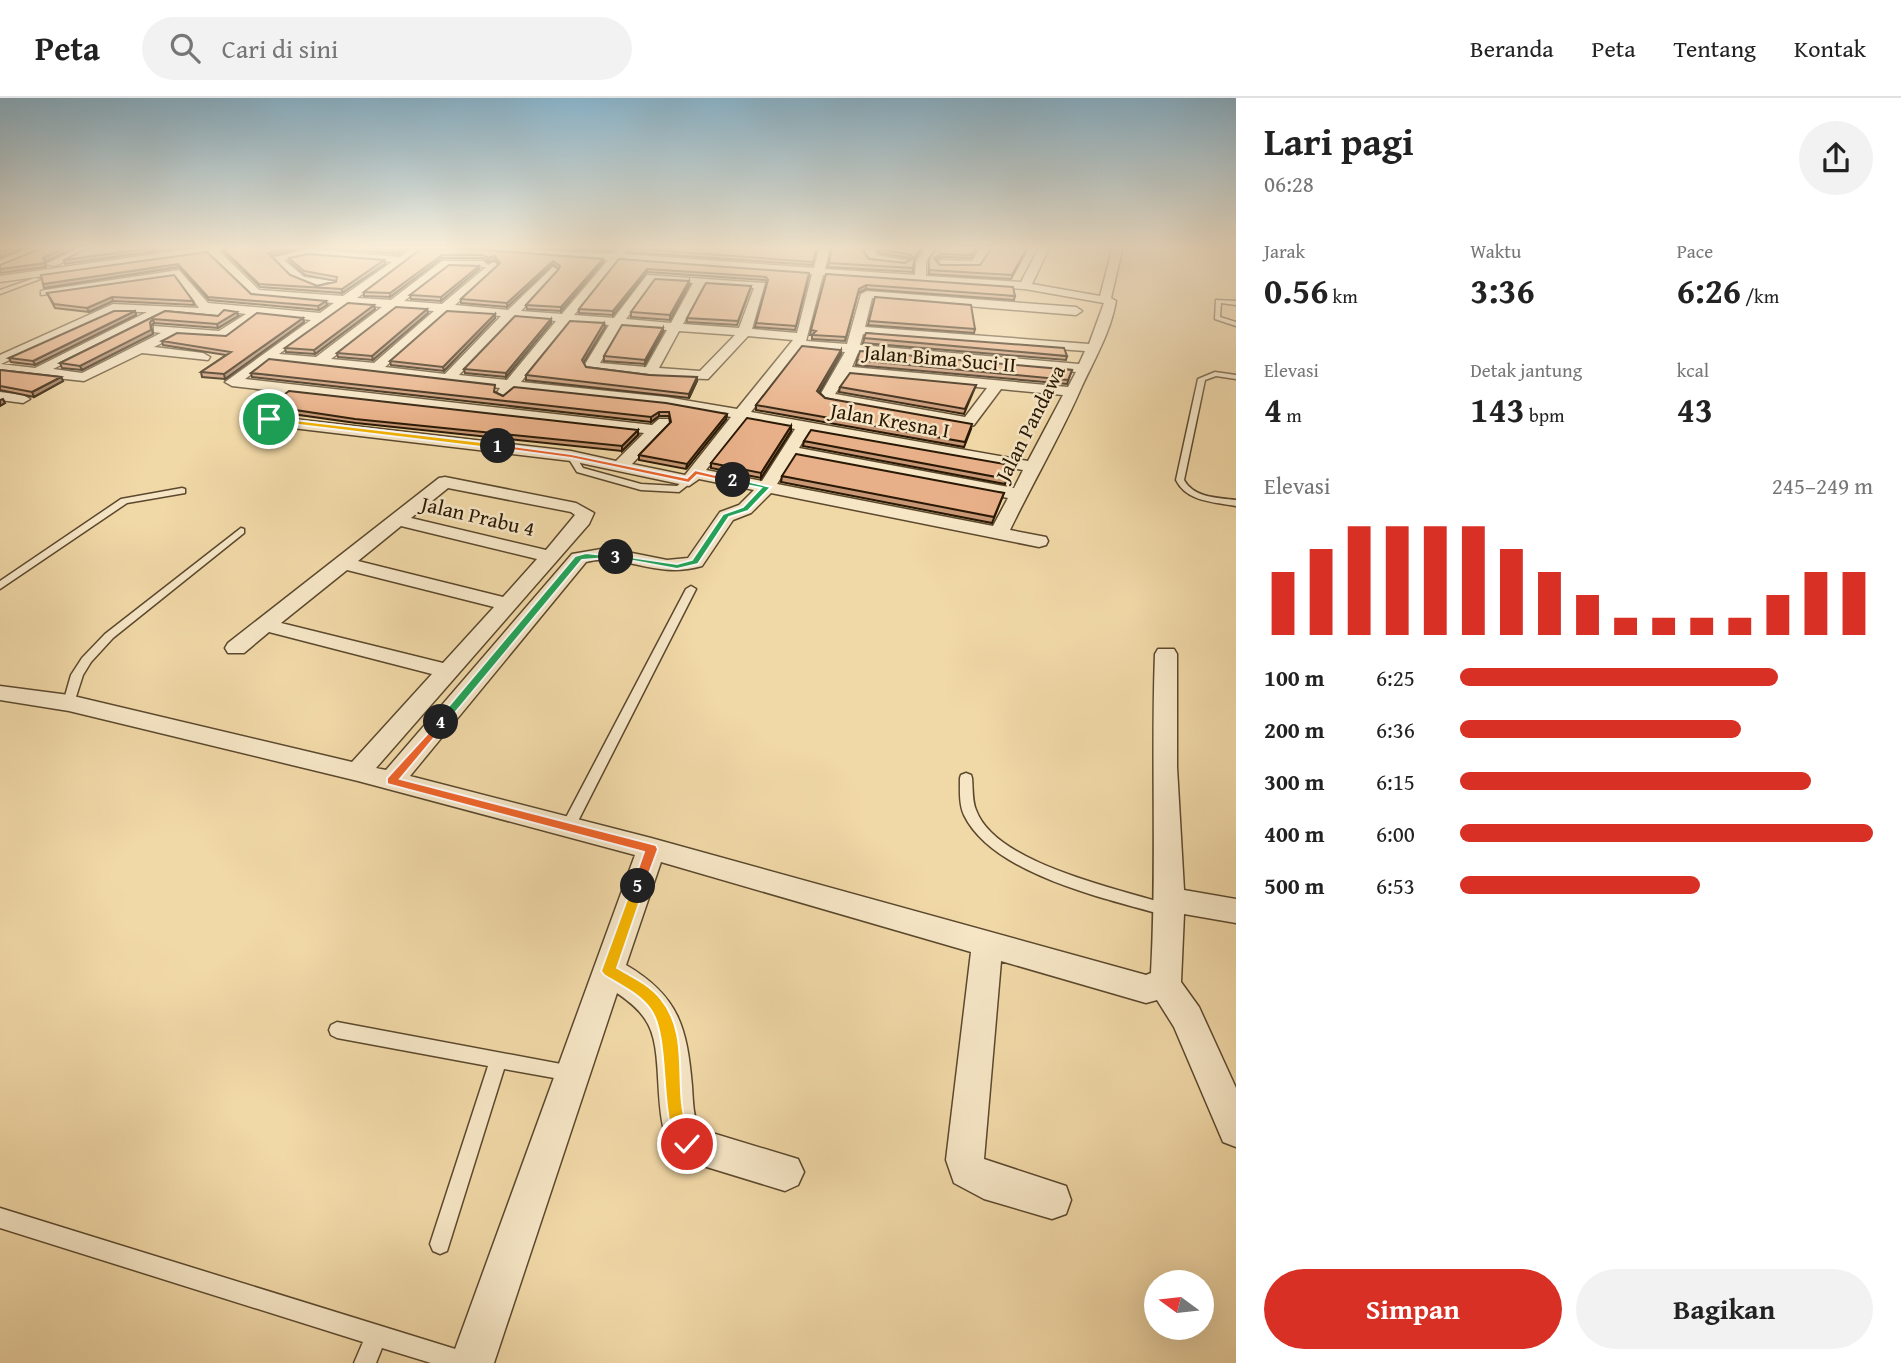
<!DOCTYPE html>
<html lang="id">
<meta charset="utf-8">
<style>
:root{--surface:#fff;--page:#f2f2f2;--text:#222;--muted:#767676;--line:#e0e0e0;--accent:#d93025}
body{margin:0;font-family:"Gentium Book Plus",serif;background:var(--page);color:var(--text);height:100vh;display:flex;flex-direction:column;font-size:26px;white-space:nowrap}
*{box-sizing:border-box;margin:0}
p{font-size:23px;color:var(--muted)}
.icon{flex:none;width:38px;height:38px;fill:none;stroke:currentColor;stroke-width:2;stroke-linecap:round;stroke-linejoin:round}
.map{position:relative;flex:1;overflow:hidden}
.panel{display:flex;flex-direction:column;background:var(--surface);width:665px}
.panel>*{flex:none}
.needle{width:46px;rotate:285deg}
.controls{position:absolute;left:1144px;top:1172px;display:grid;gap:14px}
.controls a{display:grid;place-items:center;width:70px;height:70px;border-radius:50%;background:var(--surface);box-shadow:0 7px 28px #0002;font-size:35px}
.pin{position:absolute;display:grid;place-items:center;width:60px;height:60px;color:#fff;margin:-30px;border:4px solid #fff;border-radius:50%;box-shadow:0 2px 7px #0007}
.km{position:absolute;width:35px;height:35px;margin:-18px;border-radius:50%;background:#222;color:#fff;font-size:19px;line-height:35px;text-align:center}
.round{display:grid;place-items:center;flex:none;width:74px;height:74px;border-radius:37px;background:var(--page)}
.headline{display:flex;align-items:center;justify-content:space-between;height:119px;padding:0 28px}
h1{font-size:38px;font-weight:800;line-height:52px}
.figures{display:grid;grid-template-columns:repeat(3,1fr);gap:10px;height:119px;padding:7px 28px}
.figures div{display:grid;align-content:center}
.figures b{font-size:35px;font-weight:800}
.figures small{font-size:19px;font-weight:400}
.figures p{font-size:19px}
.chart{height:196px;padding:14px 28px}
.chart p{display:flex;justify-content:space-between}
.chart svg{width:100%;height:126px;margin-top:7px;stroke:var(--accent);stroke-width:6}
.action{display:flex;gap:14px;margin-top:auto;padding:14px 28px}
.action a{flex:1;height:80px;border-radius:42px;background:var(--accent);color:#fff;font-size:28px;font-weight:800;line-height:80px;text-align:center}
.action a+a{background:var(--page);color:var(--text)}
ul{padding:0 28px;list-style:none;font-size:23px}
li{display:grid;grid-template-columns:112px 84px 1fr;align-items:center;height:52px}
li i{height:18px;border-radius:9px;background:var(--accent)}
header{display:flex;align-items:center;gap:42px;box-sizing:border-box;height:98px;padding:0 35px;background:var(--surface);border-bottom:2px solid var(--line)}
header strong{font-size:33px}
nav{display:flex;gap:38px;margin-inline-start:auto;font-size:24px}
.search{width:490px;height:63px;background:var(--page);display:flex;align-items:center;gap:18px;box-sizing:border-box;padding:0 24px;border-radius:38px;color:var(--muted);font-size:26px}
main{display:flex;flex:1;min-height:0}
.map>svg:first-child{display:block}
</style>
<header>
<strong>Peta</strong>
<div class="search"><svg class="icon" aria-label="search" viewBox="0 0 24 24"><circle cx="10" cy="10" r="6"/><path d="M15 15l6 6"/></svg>Cari di sini</div>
<nav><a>Beranda</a><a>Peta</a><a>Tentang</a><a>Kontak</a></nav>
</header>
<main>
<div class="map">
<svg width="1236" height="1265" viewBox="0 0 1236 1265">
<rect width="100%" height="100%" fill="#f1d8a7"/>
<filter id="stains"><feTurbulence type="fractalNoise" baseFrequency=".00286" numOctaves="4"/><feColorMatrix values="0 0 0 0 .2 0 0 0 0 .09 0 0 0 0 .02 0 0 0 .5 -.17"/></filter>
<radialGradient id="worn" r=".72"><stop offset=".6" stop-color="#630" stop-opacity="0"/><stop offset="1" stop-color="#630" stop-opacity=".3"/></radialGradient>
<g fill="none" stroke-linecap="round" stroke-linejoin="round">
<defs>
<path id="lane" d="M35 180 40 181 0 196V192Z
M1216 202 1236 203V207L1221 205 1220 219 1236 224V228L1215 221Z
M1215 274 1236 277V281L1216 278 1205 282 1184 382C1194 400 1218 400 1236 402V408C1214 404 1187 404 1176 382L1198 281Z
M568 356H574L583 370 641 386 677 388 686 381 693 383 679 394 641 392 577 374 567 358Z
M182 390 185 391V395L127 405 0 491V483L121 401Z
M241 430 244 431V435L113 540 91 564 83 577 73 608H65L63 605 71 577 82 560 105 536Z
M691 488 696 491 575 729 573 733H563L561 729 686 491Z
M966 675 971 677 972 680C973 690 972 703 976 712 996 767 1122 791 1172 808L1174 812 1172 816 1167 818C1108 801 993 777 964 717 959 706 960 692 960 680L961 677Z
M337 924 577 969 580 975 577 981 571 983 504 971 447 1153 440 1156 433 1153 430 1146 488 968 337 940 331 937 329 932 331 927Z
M0 1110 465 1254 473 1257 476 1265H431L382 1250 376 1265H354L363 1244 0 1130Z"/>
<path id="street" d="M36 148H50L0 169V162Z
M83 148H97L55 168 46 166Z
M211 148H239L219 153 259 192 343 198 392 164 309 157 284 162 304 179 334 183 336 185C314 200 285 176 271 160L309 151 400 159 414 148H426L357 200 391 202 442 163H483L488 167 494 164 499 167 455 207 508 212 553 169 558 172 557 174 521 213 562 216 608 162 458 151 453 148 613 156 622 148 627 151 623 156 814 170 820 148H830L825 171 915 177 916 164 927 148H937L926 164V178L1021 184 1040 148H1050L1032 186 1100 198 1113 148H1123L1111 200 1116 203C1111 233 1095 260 1082 288 1062 335 1033 384 1010 432L1046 439 1048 443 1046 447 1039 449 771 395 751 415 733 422 702 468C654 482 624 454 586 464L410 678 651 740 1146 877 1151 875C1157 769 1151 663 1155 556L1158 551H1174L1177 556V669L1184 792 1236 801V825L1184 816 1181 884 1199 909 1236 990V1049L1223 1044 1174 929 1157 902 1146 905 1001 863 984 1061 1066 1088 1071 1102 1066 1116 1052 1121 984 1101 954 1085 946 1062 971 854 661 764 626 867C679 898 687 930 692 988 693 1003 693 1018 699 1031L798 1061 804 1074 798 1087 785 1093 674 1059C649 1015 667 952 645 921 638 910 627 902 617 895L494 1265H450L635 757 358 683 69 613 0 602V588L69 597 352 664 432 576 269 534 244 555H228L225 550 228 545 439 380 445 379 576 405 594 415 589 426 376 670 386 672 572 456 607 450 667 462 688 460 720 414 739 407 754 392 699 381 689 388 571 363 284 329 249 318V312L274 293 232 288 225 284 311 222 256 216 255 221 226 240 178 237 154 249 203 255 210 259 208 262 142 255 84 283 0 274V257L113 206 199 210 176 178 41 197V193L45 192 179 172 208 205 320 215 334 205 252 197 209 155 0 184V178ZM618 162 812 176 797 235 752 231 765 185 647 177 614 220 574 217ZM449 168 486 169 442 206 404 203ZM823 177 1025 191 1104 205 1089 246 865 229 872 200 1076 217 1082 213 1076 209 867 193 861 196 847 246 806 243ZM654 183 693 185 671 225 626 221ZM704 186 754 190 739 230 683 226ZM348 206 382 209 316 259 279 256ZM396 210 434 213 374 265 331 261ZM224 213 246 216 219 233 154 228V234L161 235 82 275 53 271 166 214 219 219ZM115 214H147L35 270 1 266ZM447 214 501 218 445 276 385 269ZM514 219 556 223 507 282 459 277ZM569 224 609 227 584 268 586 271 649 279 708 281 748 238 793 242 737 311 666 299 521 284ZM621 228 667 232 646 269 600 265ZM679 233 735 237 700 273 659 270ZM863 236 1085 253 1079 266 860 247ZM800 250 845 254 819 299 826 303 969 329 974 327 1001 291 1063 297 1028 363 751 314ZM858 255 1076 274 1068 289 852 269ZM269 263 372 273 379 277 500 290 496 296 503 300 514 291 666 307 731 319 685 377 632 366 669 327V321H659L652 327 245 281ZM848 277 987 290 965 319 835 296ZM289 295 644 335 616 363 571 353 285 320 265 314ZM745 322 795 331 762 383 706 372ZM809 334 1023 372 1014 390 799 350ZM794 359 1008 400 993 428 777 386ZM448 390 571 414 575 417 546 452 411 420ZM401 428 537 461 503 499 358 463ZM347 472 494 509 443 565 281 525Z
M866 148H876V157L910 163 905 166 869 162 865 157Z
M982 148H992L979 168H941L936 165 941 162 972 163Z
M0 294 23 297 30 301 23 305 0 302Z"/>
</defs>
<use href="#lane" stroke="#5b482d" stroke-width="3"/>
<use href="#street" stroke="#5b482d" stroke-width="3"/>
<use href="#lane" fill="#f6e6c6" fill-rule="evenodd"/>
<use href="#street" fill="#f6e6c6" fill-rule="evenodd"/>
</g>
<path fill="#c89775" stroke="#291804" stroke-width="2" d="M235 148H410L399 156 309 148 271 158 290 177 317 188 336 183 305 177 290 164 289 160 384 162 385 166 342 195 260 189 224 154 223 151Z
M425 148 603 161V164L561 213 527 211 526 207 559 171 553 166 507 209 461 205V201L499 167 495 162 488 164 483 160H442L390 199 364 198V194Z
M491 148H619L612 153Z
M627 148H818L812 167 628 154V149Z
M832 148 863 153 869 161 905 165 911 161 910 160 879 155 877 148H924L914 162 913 174 828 169Z
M938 148H980L971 160 941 159 936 162 940 167H980L1029 148 1011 181 929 176V161Z
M207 154 251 196 327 207 319 212 209 202 179 169 44 190Z
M619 161 809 178 795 232 755 229 767 185 765 182 647 174 613 217 579 215V211Z
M479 171 441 203 411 201 410 197Z
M826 176 1015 198 1014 202 866 191 858 195 845 243 812 241V237H810L811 232Z
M689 187 670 222 631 219V214Z
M751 188 750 192 737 227 687 224V220Z
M47 195 193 203 194 207 113 203 89 214 55 210Z
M875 199 975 231 974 235 868 227Z
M375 211 315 256 286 254 285 250Z
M135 213 136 217 35 267 11 264 9 260Z
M165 213 218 218H238L218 230 154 225 151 228 153 236 82 272 62 270 60 265Z
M428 215 373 262 338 259 337 255Z
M495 216V220L444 273 391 267 390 263Z
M551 221V225L506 279 465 275 464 271Z
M304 224 225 281 202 279 201 274 226 257 163 247 162 243 226 238Z
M604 225 605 229 583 265 586 269 697 283 689 300 526 282V277Z
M663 234 645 266 604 263V258Z
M866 235 1067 258 1066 262 863 245Z
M841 252V256L819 294 825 300 971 331 964 349 756 312V307Z
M857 262 1072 272 1067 286 856 267Z
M0 272 61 279 63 283 34 299 0 292Z
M251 275 495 294 503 298 727 316 726 321 686 371 639 362V357L670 325 669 318H659L651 324 252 279Z
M976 287 964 316 839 294 840 289Z
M269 308 638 337 622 353 356 325 271 313Z
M791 328V333L761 380 711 370V365Z
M804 343 1010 367 1005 386 803 348Z
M782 378 1004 395 992 425 781 384Z"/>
<path fill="#a27b5f" stroke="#291804" stroke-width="2" d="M19 148H29L0 160V155Z
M69 148H78L45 164 43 160Z
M166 148H192L65 166 64 162Z
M296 148H309L269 158 268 155Z
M405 148H410L399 156V153Z
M442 157V160L390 199V195Z
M495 158V162L488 164V160Z
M603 161V164L561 213V209Z
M384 162 385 166 342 195V191Z
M553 163V166L507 209V205Z
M45 165 46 169 0 175V171Z
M178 166 179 169 44 190 43 186Z
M479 168V171L441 203V199Z
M647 171V174L613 217V213Z
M689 183V187L670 222V217Z
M866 187V191L858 195 845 243 859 191Z
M112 199 113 203 89 214 87 210Z
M326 203 327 207 319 212 318 208Z
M374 207 375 211 315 256 314 252Z
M427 211 428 215 373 262 372 258Z
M135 213 136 217 35 267 33 263Z
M237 214 238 218 218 230 217 226Z
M495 216V220L444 273 443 269Z
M303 220 304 224 225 281 224 276Z
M153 221 154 225 151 228 153 236 82 272 80 268Z
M551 221V225L506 279V275Z
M604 225 605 229 582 267V262Z
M663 230V234L645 266V262Z
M841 252V256L817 298V293Z
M61 279 63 283 34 299 32 294Z
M697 279V283L689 300V296Z
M3 301 5 305 0 308V302Z
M659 314V318L651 324V319Z
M727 316 726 321 686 371 687 366Z
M791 328V333L761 380V375Z
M638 332V337L622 353V348Z"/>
<path fill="#e8b088" stroke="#291804" stroke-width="2" d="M0 148H19L0 155Z
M47 148H69L43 160 45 165 0 171V167Z
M92 148H166L64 162Z
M235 148H296L268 155 290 177 317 188 336 184 337 179 304 173 289 160 308 156 384 162 342 191 259 186 223 151Z
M345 148H405L399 153Z
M425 148H456L457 150 603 161 561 209 526 207 559 171 560 168 553 163 507 205 461 201 500 165 495 158 488 160 483 157H442L390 195 364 194Z
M572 148H614L612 150Z
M628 148H817L813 164 628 150Z
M832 148H864L863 153 869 161 905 165 913 160 911 157 879 151 878 148H922L915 159 913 170 829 165Z
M938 148H978L971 157 942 156 934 160 940 167H980L993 148H1028L1012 177 929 172V161Z
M207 154 251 196 326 203 318 208 208 199 178 166 43 186 41 177Z
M619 161 809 175 796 228 756 225 768 182 766 179 647 171 613 213 579 211Z
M449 167 479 168 441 199 410 197Z
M826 176 1013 189 1015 198 866 187 859 191 846 239 812 237 816 233 811 232Z
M174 177 193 203 112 199 87 210 54 206 47 195Z
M655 181 689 183 670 217 631 214Z
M706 185 751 188 738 223 687 220Z
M875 199 971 207 975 231 869 223Z
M348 205 374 207 314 252 285 250Z
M396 209 427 211 372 258 337 255Z
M224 212 237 214 217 226 153 221 150 224 151 232 80 268 60 265 165 213 218 218Z
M114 213H135L33 263 9 260Z
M447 213 495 216 443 269 390 263Z
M257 215 303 220 224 276 201 274 231 254 162 243 177 235 226 238Z
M515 218 551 221 506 275 464 271Z
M570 223 604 225 582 262 586 269 649 277 697 279 689 296 526 277Z
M622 227 663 230 645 262 604 258Z
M866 235 1064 250 1067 258 864 240Z
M802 248 841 252 817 293 825 300 972 326 965 344 756 307Z
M860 253 1072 272 1068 282 857 262Z
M269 261 495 287 494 294 503 298 514 289 666 305 727 316 687 366 639 357 671 324 669 314H659L651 319 251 275Z
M0 272 61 279 32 294 0 288Z
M850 275 976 287 965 311 840 289Z
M289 293 638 332 622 348 355 321 269 308Z
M747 320 791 328 761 375 711 365Z
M811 332 1010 367 1007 381 804 343Z
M796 356 1004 395 994 419 782 378Z"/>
<linearGradient id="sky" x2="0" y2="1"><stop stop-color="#89b6cf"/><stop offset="0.46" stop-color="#f9edd7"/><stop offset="1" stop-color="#f9edd7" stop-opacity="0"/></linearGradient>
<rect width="1236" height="325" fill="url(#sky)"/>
<path fill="#f5b400" stroke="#fff" stroke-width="2" d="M269 319 498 346 502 348 498 351 266 323Z"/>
<path fill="#f0652b" stroke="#fff" stroke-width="2" d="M498 346 571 356 687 380 695 372 737 382 733 385 697 377 689 385 571 360 496 350Z"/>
<path fill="#22a559" stroke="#fff" stroke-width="2" d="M733 380 771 389 748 413 729 419 698 466 677 471 612 459 616 457 677 466 692 462 723 416 743 409 761 390 730 384Z"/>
<path fill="#22a559" stroke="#fff" stroke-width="2" d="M586 455 621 459 582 462 445 627H437V622L575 458Z"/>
<path fill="#f0652b" stroke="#fff" stroke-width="2" d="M441 621 445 622V627L400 681 656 747 658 751 643 792H634L632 788 644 754 387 686V680Z"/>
<path fill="#f5b400" stroke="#fff" stroke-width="2" d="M638 783 645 788 617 870C633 879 650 887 661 901 692 939 672 990 688 1032 690 1037 693 1041 695 1046L693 1052 687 1054C655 1041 673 944 651 912 640 896 620 887 604 877L601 873 632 788Z"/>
<g text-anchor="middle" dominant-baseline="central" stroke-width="5" stroke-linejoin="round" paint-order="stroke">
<g font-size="21" fill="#291804" stroke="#f6e6c6">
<text transform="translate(940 260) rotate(5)">Jalan Bima Suci II</text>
<text transform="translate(890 322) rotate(10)">Jalan Kresna I</text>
<text transform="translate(1030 325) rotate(-63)">Jalan Pandawa</text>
<text transform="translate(478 418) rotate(13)">Jalan Prabu 4</text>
</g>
</g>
<rect width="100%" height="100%" filter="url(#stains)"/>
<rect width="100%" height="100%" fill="url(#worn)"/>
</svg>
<div class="controls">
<a><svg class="needle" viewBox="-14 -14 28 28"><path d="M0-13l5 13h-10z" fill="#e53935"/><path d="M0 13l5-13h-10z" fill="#767676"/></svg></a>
</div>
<div class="pin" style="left:269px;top:321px;background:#1e9e55"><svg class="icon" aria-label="arrive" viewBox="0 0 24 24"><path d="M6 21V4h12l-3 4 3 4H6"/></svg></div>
<div class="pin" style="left:687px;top:1046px;background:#d93025"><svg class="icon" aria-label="check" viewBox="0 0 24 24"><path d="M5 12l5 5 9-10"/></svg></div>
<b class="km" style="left:498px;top:348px">1</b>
<b class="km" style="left:733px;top:382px">2</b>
<b class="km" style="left:616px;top:459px">3</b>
<b class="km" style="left:441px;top:624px">4</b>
<b class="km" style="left:638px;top:788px">5</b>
</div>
<section class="panel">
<div class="headline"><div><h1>Lari pagi</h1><p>06:28</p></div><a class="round"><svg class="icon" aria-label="share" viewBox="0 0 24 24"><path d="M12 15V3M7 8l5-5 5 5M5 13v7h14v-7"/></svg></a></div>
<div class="figures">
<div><p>Jarak</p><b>0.56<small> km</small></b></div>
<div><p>Waktu</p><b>3:36</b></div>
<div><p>Pace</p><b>6:26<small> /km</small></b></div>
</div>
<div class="figures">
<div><p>Elevasi</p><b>4<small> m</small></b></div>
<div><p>Detak jantung</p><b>143<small> bpm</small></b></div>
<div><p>kcal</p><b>43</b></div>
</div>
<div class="chart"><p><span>Elevasi</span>245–249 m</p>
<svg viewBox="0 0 160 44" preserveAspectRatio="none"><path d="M5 44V22M15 44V14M25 44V6M35 44V6M45 44V6M55 44V6M65 44V14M75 44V22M85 44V30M95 44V38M105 44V38M115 44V38M125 44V38M135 44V30M145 44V22M155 44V22"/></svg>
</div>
<ul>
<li><b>100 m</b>6:25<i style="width:77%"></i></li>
<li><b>200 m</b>6:36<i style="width:68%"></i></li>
<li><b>300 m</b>6:15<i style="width:85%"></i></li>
<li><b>400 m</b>6:00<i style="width:100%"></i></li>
<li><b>500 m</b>6:53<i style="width:58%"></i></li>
</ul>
<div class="action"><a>Simpan</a><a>Bagikan</a></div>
</section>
</main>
